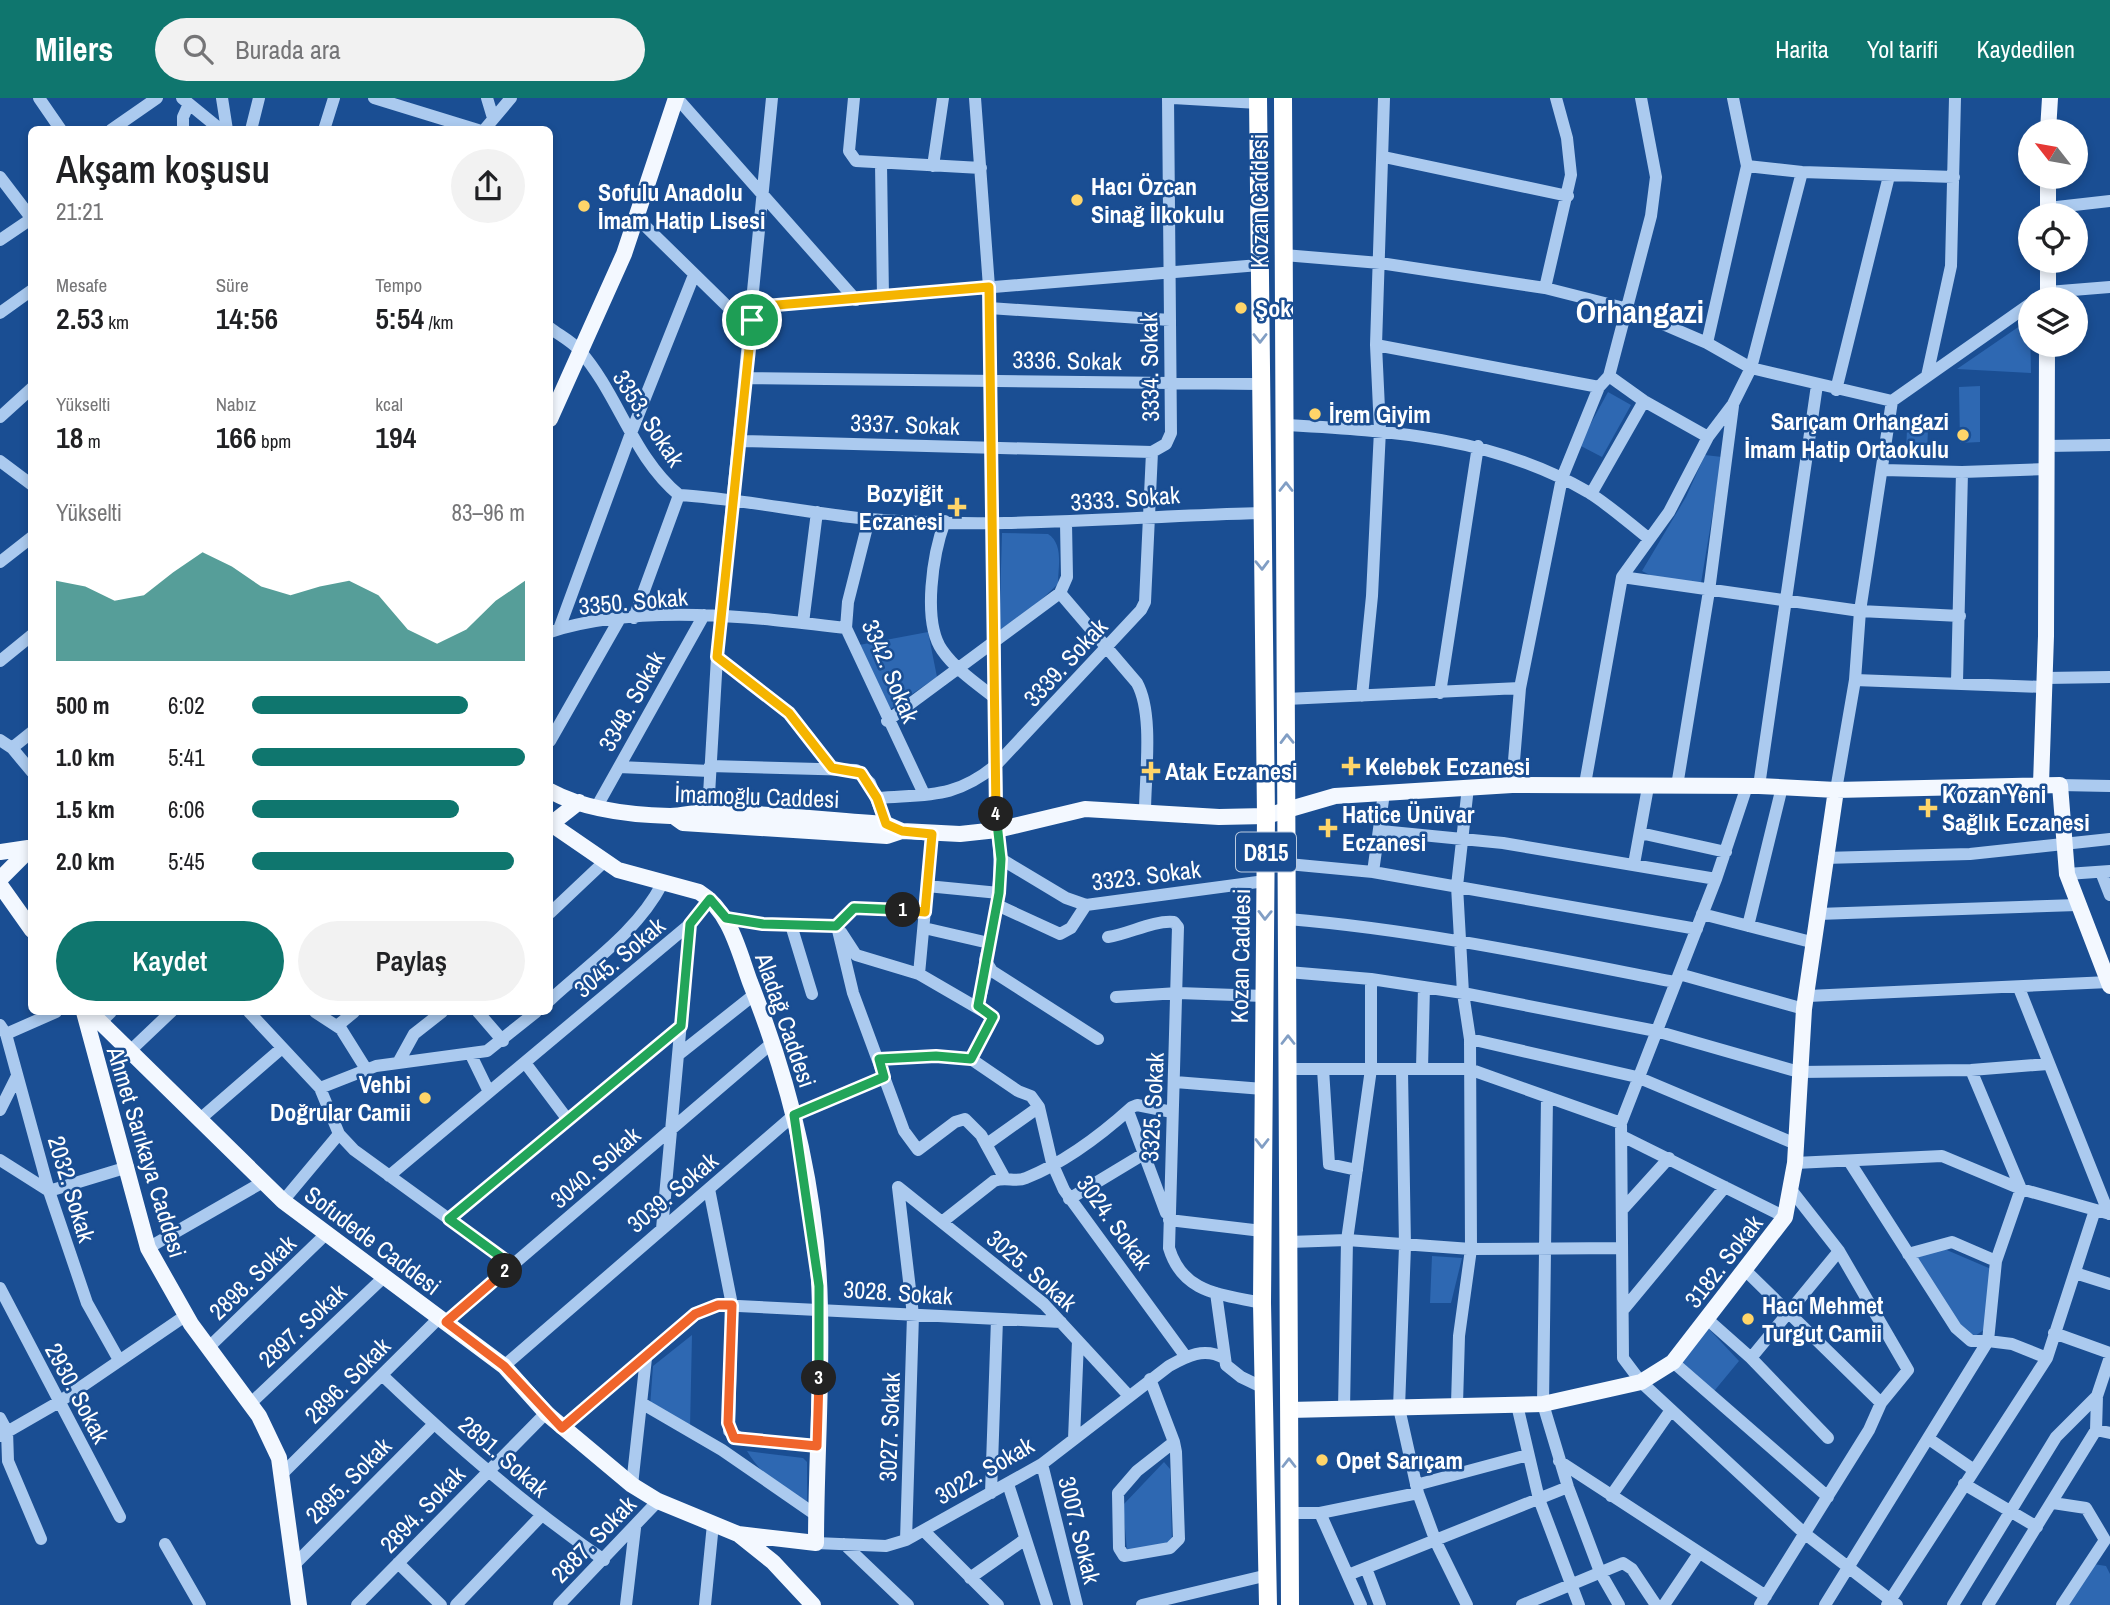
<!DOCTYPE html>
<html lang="tr">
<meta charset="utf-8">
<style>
:root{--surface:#fff;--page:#f2f2f2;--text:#202124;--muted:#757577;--accent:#0f766e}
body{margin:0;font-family:"Archivo Narrow",sans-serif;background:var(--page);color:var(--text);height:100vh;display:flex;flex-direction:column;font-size:26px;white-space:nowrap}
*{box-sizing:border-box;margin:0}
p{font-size:23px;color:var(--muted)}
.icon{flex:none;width:38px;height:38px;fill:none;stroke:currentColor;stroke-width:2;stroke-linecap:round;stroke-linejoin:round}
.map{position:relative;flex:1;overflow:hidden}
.drawer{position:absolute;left:28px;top:28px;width:525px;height:889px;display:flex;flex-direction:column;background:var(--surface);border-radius:10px;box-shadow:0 4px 10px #0003}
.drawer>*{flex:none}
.needle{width:46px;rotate:301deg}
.fabs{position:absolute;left:2018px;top:21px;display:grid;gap:14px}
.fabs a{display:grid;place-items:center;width:70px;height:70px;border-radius:50%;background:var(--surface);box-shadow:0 4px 10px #0003;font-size:35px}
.pin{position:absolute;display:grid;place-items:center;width:60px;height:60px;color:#fff;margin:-30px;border:4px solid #fff;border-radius:50%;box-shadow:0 2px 7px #0007}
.km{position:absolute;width:35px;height:35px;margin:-18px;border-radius:50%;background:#222;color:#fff;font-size:19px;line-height:35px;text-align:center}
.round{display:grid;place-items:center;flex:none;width:74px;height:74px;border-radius:37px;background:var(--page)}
.head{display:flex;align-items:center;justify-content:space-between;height:119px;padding:0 28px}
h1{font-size:38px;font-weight:600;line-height:52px}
.metrics{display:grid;grid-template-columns:repeat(3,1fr);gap:10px;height:119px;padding:7px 28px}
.metrics div{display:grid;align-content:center}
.metrics b{font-size:30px;font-weight:600}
.metrics small{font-size:19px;font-weight:400}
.metrics p{font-size:19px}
.chart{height:196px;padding:14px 28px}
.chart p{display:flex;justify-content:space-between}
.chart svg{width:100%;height:126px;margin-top:7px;fill:var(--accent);opacity:.7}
.action{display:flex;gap:14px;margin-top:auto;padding:14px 28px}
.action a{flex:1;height:80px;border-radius:42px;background:var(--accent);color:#fff;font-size:28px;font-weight:600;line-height:80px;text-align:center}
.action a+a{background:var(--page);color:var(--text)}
ul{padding:0 28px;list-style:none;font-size:23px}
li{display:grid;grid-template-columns:112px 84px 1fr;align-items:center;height:52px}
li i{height:18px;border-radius:9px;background:var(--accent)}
header{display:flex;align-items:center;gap:42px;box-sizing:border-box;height:98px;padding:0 35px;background:var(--accent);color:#fff}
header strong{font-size:33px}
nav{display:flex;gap:38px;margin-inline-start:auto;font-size:24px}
.search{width:490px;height:63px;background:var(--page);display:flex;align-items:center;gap:18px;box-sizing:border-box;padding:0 24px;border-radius:38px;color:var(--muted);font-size:26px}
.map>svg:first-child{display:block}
</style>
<header>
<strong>Milers</strong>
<div class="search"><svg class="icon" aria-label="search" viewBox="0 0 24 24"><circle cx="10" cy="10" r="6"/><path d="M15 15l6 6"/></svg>Burada ara</div>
<nav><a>Harita</a><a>Yol tarifi</a><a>Kaydedilen</a></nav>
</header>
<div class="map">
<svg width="2110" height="1507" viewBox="0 0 2110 1507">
<rect width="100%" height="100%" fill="#1a4e93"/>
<path fill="#2e68b2" d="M2030 221 2031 275 1957 271Z
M1980 288V344L1960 345 1959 289Z
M1608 294 1631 307 1602 359 1579 347Z
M1907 331H1928L1927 355H1906Z
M1705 357 1722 359 1701 485 1656 480 1642 473 1686 399Z
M1002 435 1048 436C1064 446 1058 470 1058 486L999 541Z
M928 534 937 579 890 611 859 547Z
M1942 1150 1991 1171 1988 1229 1975 1238 1960 1229 1915 1157Z
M1432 1158 1462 1160 1451 1205H1430Z
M1708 1230 1739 1263 1715 1292H1710L1680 1263Z
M692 1237 690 1330 650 1309 653 1268Z
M747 1353 803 1360 807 1364V1403C782 1394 761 1376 747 1353Z
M1164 1364 1170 1371 1172 1445 1127 1453 1123 1407Z
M2093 1466 2106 1468 2110 1476V1507H2068Z"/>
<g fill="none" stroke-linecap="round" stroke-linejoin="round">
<path stroke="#abcaef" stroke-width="12" d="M39 0 61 32
M182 0 221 32
M222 0 227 32
M374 0 478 32
M487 0 493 20
M677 0 856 202
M854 0 849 53 856 63 981 70
M975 0 989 189 997 732C1004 777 996 818 985 862L992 873 1098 941
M1173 0 1258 5
M111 32 157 0
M183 32V19L188 8
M251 32 259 0
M324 32 334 0
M484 32 511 0
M1384 59 1568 98
M881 66 883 199
M933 68 943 0
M1747 68 1802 74 1954 79
M0 79 32 121
M2048 110 2110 103
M636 119 728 209 752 222
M0 142 31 121
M1284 157 1380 165 1545 190 1628 211 1707 245 1751 270 1892 303 2030 206
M1545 190 1571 77 1567 40 1556 0
M2037 201 2048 194 2110 189
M754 209 1259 167
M989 210 1170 222
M0 215 32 192
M550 230C559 237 573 244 580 253 618 296 633 359 679 397 743 401 805 415 869 421 1000 432 1131 418 1262 415
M1707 245 1747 68 1733 0
M1376 247 1599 289
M1609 278 1644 303 1708 339
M1927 278 1951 168 1955 0
M747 280 1260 286
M1836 292 1889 78
M0 319 32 290
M1287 327C1393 333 1493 339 1588 394 1609 407 1629 425 1648 440
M741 343 1152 354 1166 346 1171 335 1168 0
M2046 348 2110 347
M0 363 32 387
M1883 372 1962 374 2046 371
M1591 396 1644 303
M869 421 848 504 846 530 924 696
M945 423C933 455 922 523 942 552 955 571 977 586 995 600
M0 464 32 439
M1622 479 1860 513 1960 518
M1060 495 1137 585C1154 616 1145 678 1145 714
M634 520 679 397
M803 525 817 414
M559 531 631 335 694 177
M550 534C638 505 755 519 846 530
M717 559 789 615 832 670
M0 563 32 537
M2045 580 2110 579
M1855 582 2044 589
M1957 584 1962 374
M1440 595 1478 348
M1362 598 1372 498 1380 332 1376 247 1384 0
M1286 601 1520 590
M887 623 1060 495 1067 479 1066 425
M0 642 12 650 32 674
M550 643 619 522
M12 650 32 634
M710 668 856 672 870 685 886 726
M619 669 710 673
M1585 686 1622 479 1669 414 1708 339 1733 306 1751 270 1802 74
M1512 687 1520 590 1562 380 1599 289 1609 278 1651 118 1656 79 1641 0
M2060 687 2110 688
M1677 688 1709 493 1733 308
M1747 688 1716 781 1621 1025 1623 1260 1641 1284 1804 1435 1897 1507
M1759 688 1817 287
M1836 692 1855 582 1860 513 1892 303
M878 700C928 696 955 701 996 667L1141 512 1145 504 1152 354
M596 710 704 517
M708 714 717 559 772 0
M1381 733 1503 745 1716 781
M1640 735 1726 754
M1824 760 1970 756 2110 741
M1001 761 1066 800 1086 807 1265 783
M1288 766 1373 774 1697 831
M1634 766 1648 689
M1373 774 1384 695
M2101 774 2110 797
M2067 776 2110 773
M927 788 999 795
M997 807 1060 836 1071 830 1086 807
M550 815 604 764
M1702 816 1815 845
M1818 816 2077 807
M726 820 763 826 837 828 854 810 925 814
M1288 821C1419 832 1546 859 1675 884
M791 827 812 896
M837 828 853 895 904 1033 918 1052 955 1024 965 1021 981 1037 1004 1079
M1748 828 1782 689
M924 830 989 845
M841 834 856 857 919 876 993 919 971 961
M1108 839C1129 836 1153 822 1174 824L1178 829 1169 1150C1183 1196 1221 1196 1262 1205
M1288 874 1371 881 1463 895 1656 933 1799 974 1971 972 2048 966
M919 876 932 736
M1679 876 1804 911
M2019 890 2109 1116
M1808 898 2109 884
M1116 899 1178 895 1264 898
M550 902C589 866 637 834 662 786
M978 908 988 869
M249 914 320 990 339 1036 354 1052 512 1167
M315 914 341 931 366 971
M478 914 503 943
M102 923 111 914
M0 927 6 936 49 1093 87 1205 119 1262
M337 928 354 914
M6 936 56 914
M1470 941 1637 979 1796 1046
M131 952 171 914
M471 957 489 994
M678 957 755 896
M879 961 936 958 971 961 1018 993 1031 998 1039 1009 1052 1065 1064 1092 1186 1259
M398 965 414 936 442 914
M526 966 568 1022
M1288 971H1469L1621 1025
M1323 971 1329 1066 1357 1072
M1422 971 1424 889
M1971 972 2021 1091 1996 1163 1988 1243 2012 1246 2047 1260
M1402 973 1405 1148 1399 1310 1418 1395 1436 1444 1467 1507
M1175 984 1263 991
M320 990 376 968 487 953 536 914
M1547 999 1543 1306 1568 1389 1600 1474 1619 1507
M0 1012 17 978
M1128 1013 1166 1115
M200 1021 282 950
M1622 1038 1785 1119
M987 1046 1039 1009
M0 1062 49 1093 128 1069
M1795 1065 1942 1058 2021 1091 2110 1116
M389 1078 690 826 710 801
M898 1089 913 1217 906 1442
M898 1089 1044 1206 1129 1298
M709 1091 732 1207 729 1333 741 1341 817 1348
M1792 1093 1839 1153 1908 1272 1881 1305
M1069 1101 1142 1057
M283 1103 339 1036
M1622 1112 1669 1060
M449 1121 681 928
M1169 1122 1262 1133
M942 1124 994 1083C1006 1078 1015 1085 1026 1080 1066 1064 1101 1037 1132 1009L1137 1007 1172 1014
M662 1131 690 826
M1289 1144 1347 1142 1471 1151 1622 1150
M148 1150 263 1084
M1908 1156 1952 1144 1996 1163
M1746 1173 1881 1305 1869 1332 1760 1507
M2075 1175 2110 1186
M0 1190 120 1419
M1216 1195 1226 1267 1241 1279 1266 1291
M1624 1211 1725 1089
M1707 1221 1751 1260 1828 1340
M446 1224 772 945
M2054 1235 2110 1255
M208 1250 325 1137
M1751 1260 1839 1153
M1673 1264 1828 1399
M504 1268 794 1017 884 979
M383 1278C453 1345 524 1407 604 1462
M1150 1281 1174 1344 1176 1354 1179 1441 1170 1450 1124 1458 1119 1450 1118 1395 1137 1373 1174 1344
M251 1305 383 1180
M643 1306 722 1352 816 1417
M1457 1306 1459 1238 1471 1151 1470 941 1463 895 1457 788 1468 689
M1517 1307 1539 1401 1579 1507
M1344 1312 1347 1142 1371 971V881
M0 1320 7 1333 8 1363 41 1441
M562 1330 696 1216 718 1207 1061 1224
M2096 1332 2097 1298
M0 1338 59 1304 185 1218
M1074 1341 1078 1243
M1929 1341 1974 1372
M1559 1363 1766 1498
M1042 1366 1077 1507
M284 1374 439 1220
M1008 1386 1047 1507
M1964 1386 2037 1429
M632 1387 646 1260
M1416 1387 1528 1357
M991 1395 997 1221
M1611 1398 1671 1312
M2053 1405 2086 1410 2105 1442 2062 1507
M1290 1415H1320L1418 1395
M1320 1415 1361 1507
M924 1433 998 1507
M816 1445 886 1448 906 1442 1042 1366 1169 1268C1187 1258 1204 1249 1224 1260
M165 1446 200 1507
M844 1446 908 1507
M398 1465 441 1507
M293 1468 434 1326
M1366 1470 1380 1507
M1348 1477 1568 1389
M970 1480 1024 1442
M357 1507 546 1315
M456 1507 541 1418
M559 1507 658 1403
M626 1507 635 1430
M705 1507 713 1426
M1142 1507 1268 1477
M1522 1507 1623 1465 1632 1471 1656 1507
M1664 1507 1699 1455
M1825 1507 1988 1243H1971L1956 1230 1849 1063
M1887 1507 2047 1260 2095 1112
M1953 1507 2056 1339 2097 1298 2110 1259
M1988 1507 2096 1332 2110 1335"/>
<path stroke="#f3f8ff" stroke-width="16" d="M2048 33 2050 0
M2048 117V79
M2048 201V163
M550 321 624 156 676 0
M2041 686 2046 538 2047 247
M550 693C585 712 631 717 670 718 683 718 695 714 708 714 767 715 827 722 886 726L902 733 960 736 997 732 1085 711 1219 719 1266 718 1335 698 1512 687 1759 688 1836 692 2060 687 2067 776 2110 888
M579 704 551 726 618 772 699 794C730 813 738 851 750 884 791 987 818 1099 820 1210 822 1288 816 1367 816 1445L738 1436
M676 720 683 725 887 738 902 733
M0 754 28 750
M0 781 32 749
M0 787 32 832
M84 914 148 1150 191 1226 259 1318 279 1360 299 1507
M90 914 283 1103 504 1268 546 1315 632 1387 658 1403 738 1436 773 1464 813 1507
M1289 1312 1543 1306 1641 1284 1673 1264 1785 1119 1795 1065 1804 911 1836 692"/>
<path stroke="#fff" stroke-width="18" d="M1258 0 1266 718 1262 1205 1268 1507
M1283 0 1290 1507"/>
</g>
<defs><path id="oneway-chevron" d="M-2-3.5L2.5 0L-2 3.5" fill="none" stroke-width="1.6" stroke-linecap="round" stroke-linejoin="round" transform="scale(1.75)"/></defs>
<g stroke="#819ec4">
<use href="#oneway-chevron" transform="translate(1260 240) rotate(90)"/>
<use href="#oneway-chevron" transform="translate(1286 389) rotate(-90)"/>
<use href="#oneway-chevron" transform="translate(1262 467) rotate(89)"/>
<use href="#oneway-chevron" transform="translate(1287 641) rotate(-91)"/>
<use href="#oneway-chevron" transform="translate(1265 817) rotate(91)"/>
<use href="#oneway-chevron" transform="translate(1288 942) rotate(-90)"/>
<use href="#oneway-chevron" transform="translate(1262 1045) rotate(90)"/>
<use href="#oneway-chevron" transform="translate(1289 1365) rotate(-90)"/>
</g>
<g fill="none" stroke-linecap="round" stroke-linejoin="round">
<defs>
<path id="split-1" d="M752 222 717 559 789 615 832 670 861 675 877 700 886 726 902 733 932 736 925 814 903 812"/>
<path id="split-2" d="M505 1173 512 1167 449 1121 681 928 690 826 710 801 726 820 763 826 836 828 854 810 903 812"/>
<path id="split-3" d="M505 1173 446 1224 504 1268 562 1330 695 1216 718 1207H732L728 1325 734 1340 817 1348 819 1280"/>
<path id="split-4" d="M819 1280V1188L794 1017 884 979 879 961 936 958 971 961 993 919 978 908 999 795 1001 761 996 716"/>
<path id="split-5" d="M752 222 754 209 989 189 996 716"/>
</defs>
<use href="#split-1" stroke="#fff" stroke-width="14"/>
<use href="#split-2" stroke="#fff" stroke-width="14"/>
<use href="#split-3" stroke="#fff" stroke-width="14"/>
<use href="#split-4" stroke="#fff" stroke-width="14"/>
<use href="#split-5" stroke="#fff" stroke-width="14"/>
<use href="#split-1" stroke="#f5b400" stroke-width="9"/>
<use href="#split-2" stroke="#22a559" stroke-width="9"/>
<use href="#split-3" stroke="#f0652b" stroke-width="9"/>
<use href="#split-4" stroke="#22a559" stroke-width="9"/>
<use href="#split-5" stroke="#f5b400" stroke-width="9"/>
</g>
<g fill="#ffd569" stroke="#1a4e93" stroke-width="2.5">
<circle cx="1077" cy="102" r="7"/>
<circle cx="584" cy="108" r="7"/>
<circle cx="1241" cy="210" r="7"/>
<circle cx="1315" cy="316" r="7"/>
<circle cx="1963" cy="337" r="7"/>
<path d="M953.5 398.5h7v7h7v7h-7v7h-7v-7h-7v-7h7z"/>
<path d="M1347.5 657.5h7v7h7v7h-7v7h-7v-7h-7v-7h7z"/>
<path d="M1147.5 662.5h7v7h7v7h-7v7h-7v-7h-7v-7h7z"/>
<path d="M1924.5 699.5h7v7h7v7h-7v7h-7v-7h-7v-7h7z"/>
<path d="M1324.5 719.5h7v7h7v7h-7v7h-7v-7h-7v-7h7z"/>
<circle cx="425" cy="1000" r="7"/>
<circle cx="1748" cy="1221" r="7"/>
<circle cx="1322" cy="1362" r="7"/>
</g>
<g text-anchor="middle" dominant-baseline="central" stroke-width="5" stroke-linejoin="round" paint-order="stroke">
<rect fill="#1a4e93" stroke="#bacadf" stroke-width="2" x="1236" y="734.5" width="60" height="39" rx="5"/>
<g font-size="23" font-weight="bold" fill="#fff">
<text x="1266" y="754">D815</text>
</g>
<g font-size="24" font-weight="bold" fill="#fff" stroke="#1a4e93" text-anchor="start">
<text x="1091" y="88">Hacı Özcan<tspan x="1091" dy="28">Sinağ İlkokulu</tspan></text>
<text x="598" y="94">Sofulu Anadolu<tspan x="598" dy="28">İmam Hatip Lisesi</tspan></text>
<text x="1255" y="210">Şok</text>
<text x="1329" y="316">İrem Giyim</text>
<text x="1949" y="323" text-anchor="end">Sarıçam Orhangazi<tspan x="1949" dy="28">İmam Hatip Ortaokulu</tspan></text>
<text x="943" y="395" text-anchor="end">Bozyiğit<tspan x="943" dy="28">Eczanesi</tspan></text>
<text x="1365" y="668">Kelebek Eczanesi</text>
<text x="1165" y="673">Atak Eczanesi</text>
<text x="1942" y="696">Kozan Yeni<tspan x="1942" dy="28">Sağlık Eczanesi</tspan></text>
<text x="1342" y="716">Hatice Ünüvar<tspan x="1342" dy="28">Eczanesi</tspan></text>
<text x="411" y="986" text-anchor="end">Vehbi<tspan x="411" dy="28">Doğrular Camii</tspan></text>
<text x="1762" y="1207">Hacı Mehmet<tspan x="1762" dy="28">Turgut Camii</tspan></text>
<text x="1336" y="1362">Opet Sarıçam</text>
</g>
<g font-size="24" fill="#fff" stroke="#1a4e93">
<text transform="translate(1259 103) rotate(-90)">Kozan Caddesi</text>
<text transform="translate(1067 262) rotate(1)">3336. Sokak</text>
<text transform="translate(1149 269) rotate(-91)">3334. Sokak</text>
<text transform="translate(649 320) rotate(57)">3353. Sokak</text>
<text transform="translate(905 326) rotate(2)">3337. Sokak</text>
<text transform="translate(1125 400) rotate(-4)">3333. Sokak</text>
<text transform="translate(633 503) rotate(-5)">3350. Sokak</text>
<text transform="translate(1065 564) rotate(-47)">3339. Sokak</text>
<text transform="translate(891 573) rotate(67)">3342. Sokak</text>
<text transform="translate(631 603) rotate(-61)">3348. Sokak</text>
<text transform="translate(757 698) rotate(2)">İmamoğlu Caddesi</text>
<text transform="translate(1146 777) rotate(-7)">3323. Sokak</text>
<text transform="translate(1240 858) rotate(-89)">Kozan Caddesi</text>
<text transform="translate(619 859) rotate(-40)">3045. Sokak</text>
<text transform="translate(786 922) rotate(71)">Aladağ Caddesi</text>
<text transform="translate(1152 1009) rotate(-87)">3325. Sokak</text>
<text transform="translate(147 1054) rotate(73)">Ahmet Sarıkaya Caddesi</text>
<text transform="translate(595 1069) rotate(-41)">3040. Sokak</text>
<text transform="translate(72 1091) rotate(73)">2032. Sokak</text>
<text transform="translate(672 1094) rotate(-40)">3039. Sokak</text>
<text transform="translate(1115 1124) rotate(54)">3024. Sokak</text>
<text transform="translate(373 1142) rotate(37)">Sofudede Caddesi</text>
<text transform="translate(1723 1163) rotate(-52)">3182. Sokak</text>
<text transform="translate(1032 1172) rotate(41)">3025. Sokak</text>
<text transform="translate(252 1179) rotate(-44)">2898. Sokak</text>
<text transform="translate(898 1194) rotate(4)">3028. Sokak</text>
<text transform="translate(302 1227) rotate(-43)">2897. Sokak</text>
<text transform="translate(347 1282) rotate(-45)">2896. Sokak</text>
<text transform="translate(78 1295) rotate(62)">2930. Sokak</text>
<text transform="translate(889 1329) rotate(-88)">3027. Sokak</text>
<text transform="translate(504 1358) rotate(41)">2891. Sokak</text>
<text transform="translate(984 1372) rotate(-30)">3022. Sokak</text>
<text transform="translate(348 1382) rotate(-45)">2895. Sokak</text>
<text transform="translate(422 1411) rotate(-46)">2894. Sokak</text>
<text transform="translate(1080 1432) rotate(76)">3007. Sokak</text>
<text transform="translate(593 1441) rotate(-46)">2887. Sokak</text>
</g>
<g font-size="32" font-weight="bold" fill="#fff" stroke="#1a4e93">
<text x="1640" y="213">Orhangazi</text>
</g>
</g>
</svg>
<div class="fabs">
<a><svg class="needle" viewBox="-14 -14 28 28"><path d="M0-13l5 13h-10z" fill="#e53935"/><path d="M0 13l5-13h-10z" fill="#757577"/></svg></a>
<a><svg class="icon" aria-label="locate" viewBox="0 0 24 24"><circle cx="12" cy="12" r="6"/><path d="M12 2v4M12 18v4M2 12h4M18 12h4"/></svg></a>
<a><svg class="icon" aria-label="layers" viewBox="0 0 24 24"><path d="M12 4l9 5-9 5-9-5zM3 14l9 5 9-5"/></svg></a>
</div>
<div class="pin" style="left:752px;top:222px;background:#1e9e55"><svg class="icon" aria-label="arrive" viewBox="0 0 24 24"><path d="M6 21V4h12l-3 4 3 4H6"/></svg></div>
<b class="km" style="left:903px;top:812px">1</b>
<b class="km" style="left:505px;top:1173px">2</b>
<b class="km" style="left:819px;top:1280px">3</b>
<b class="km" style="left:996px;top:716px">4</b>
<section class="drawer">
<div class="head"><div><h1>Akşam koşusu</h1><p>21:21</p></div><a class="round"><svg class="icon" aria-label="share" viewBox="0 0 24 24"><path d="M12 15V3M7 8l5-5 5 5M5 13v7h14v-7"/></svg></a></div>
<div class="metrics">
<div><p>Mesafe</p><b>2.53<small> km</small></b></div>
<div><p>Süre</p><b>14:56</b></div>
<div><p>Tempo</p><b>5:54<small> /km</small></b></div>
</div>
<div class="metrics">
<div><p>Yükselti</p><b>18<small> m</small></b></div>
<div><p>Nabız</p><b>166<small> bpm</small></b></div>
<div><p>kcal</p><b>194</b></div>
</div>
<div class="chart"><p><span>Yükselti</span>83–96 m</p>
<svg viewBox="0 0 160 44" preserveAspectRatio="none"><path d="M0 44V16L10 18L20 23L30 21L40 13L50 6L60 11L70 18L80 21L90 18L100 16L110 21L120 33L130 38L140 33L150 23L160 16V44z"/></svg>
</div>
<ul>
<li><b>500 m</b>6:02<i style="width:79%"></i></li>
<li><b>1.0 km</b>5:41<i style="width:100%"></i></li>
<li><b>1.5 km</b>6:06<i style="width:76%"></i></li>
<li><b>2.0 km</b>5:45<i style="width:96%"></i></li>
</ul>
<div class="action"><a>Kaydet</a><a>Paylaş</a></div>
</section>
</div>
